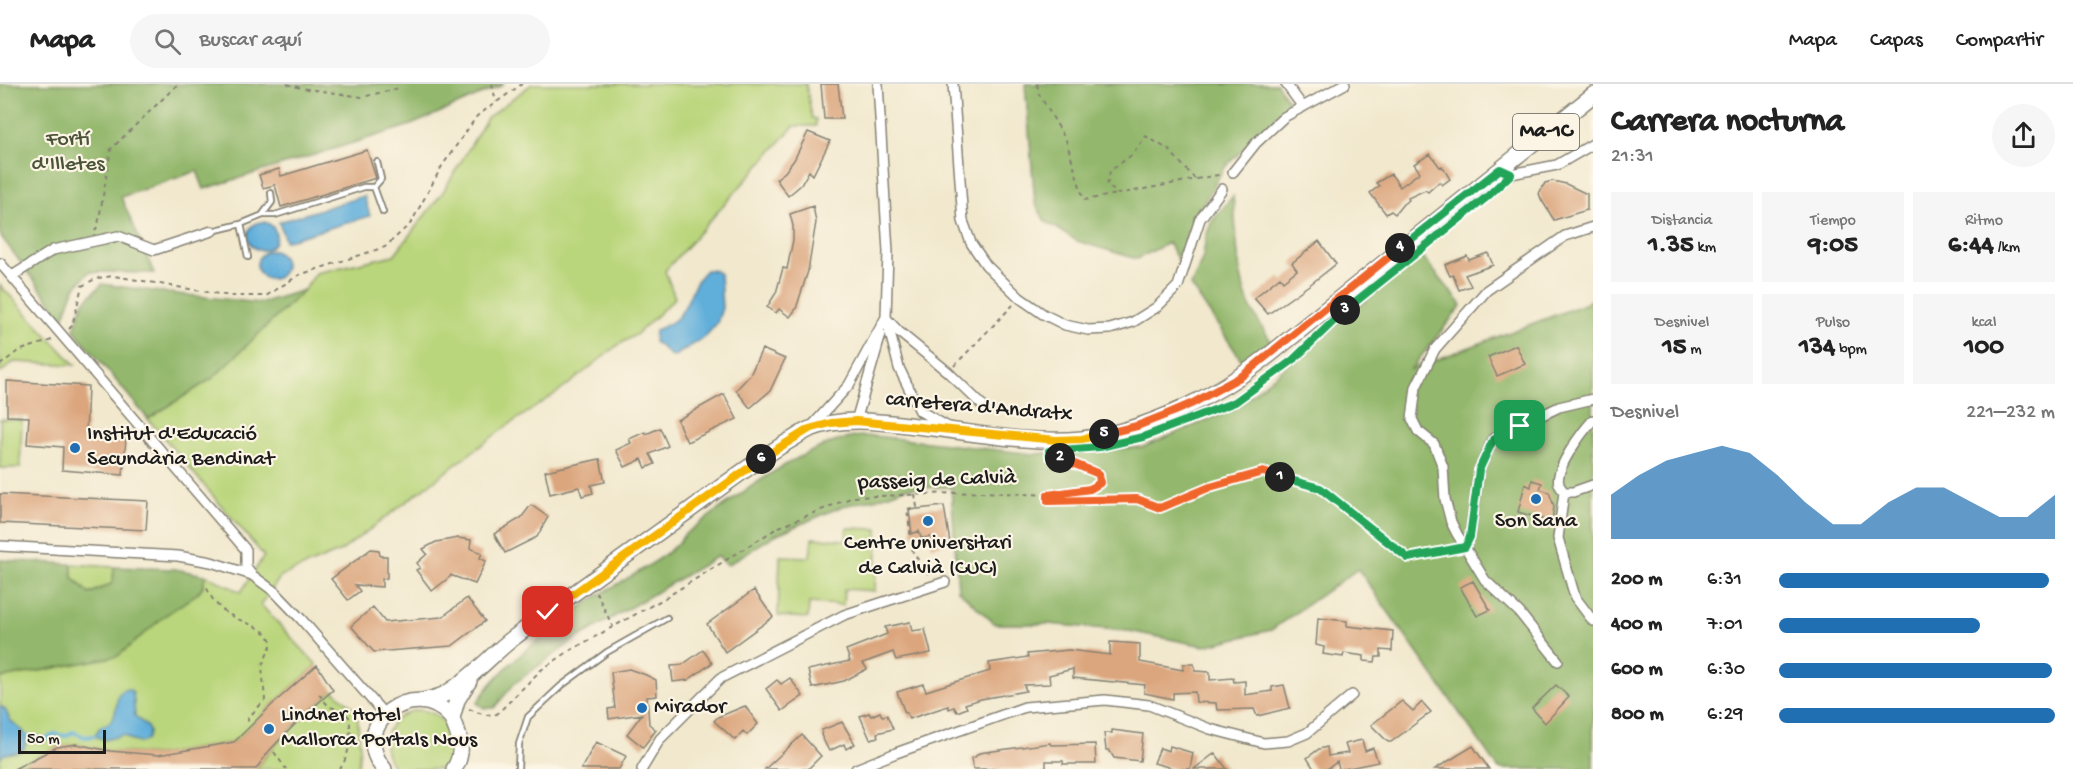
<!DOCTYPE html>
<html lang="es">
<meta charset="utf-8">
<style>
:root{--surface:#fff;--page:#f6f6f6;--text:#222;--muted:#767676;--line:#e0e0e0;--accent:#1f6fb2}
body{margin:0;font-family:"Gochi Hand",sans-serif;background:var(--page);color:var(--text);height:100vh;display:flex;flex-direction:column;font-size:22px;white-space:nowrap}
*{box-sizing:border-box;margin:0}
p{font-size:20px;color:var(--muted)}
.icon{flex:none;width:33px;height:33px;fill:none;stroke:currentColor;stroke-width:2;stroke-linecap:round;stroke-linejoin:round}
.map{position:relative;flex:1;overflow:hidden}
.sheet{display:flex;flex-direction:column;background:var(--surface);width:480px}
.sheet>*{flex:none}
.scale{position:absolute;left:18px;bottom:15px;width:88px;box-sizing:border-box;padding-left:6px;border:3px solid #1c1c1c;border-top:0;font-size:16px;line-height:21px;white-space:nowrap;color:#1c1c1c;-webkit-text-stroke:4px #fcf5e5;paint-order:stroke}
.pin{position:absolute;display:grid;place-items:center;width:51px;height:51px;color:#fff;margin:-26px;border-radius:12px;box-shadow:0 3px 9px #0006}
.km{position:absolute;width:30px;height:30px;margin:-15px;border-radius:50%;background:#222;color:#fff;font-size:16px;line-height:30px;text-align:center}
.round{display:grid;place-items:center;flex:none;width:63px;height:63px;border-radius:32px;background:var(--page)}
.head{display:flex;align-items:center;justify-content:space-between;height:102px;padding:0 18px}
h1{font-size:33px;font-weight:700;line-height:45px}
.stats{display:grid;grid-template-columns:repeat(3,1fr);gap:9px;height:102px;padding:6px 18px}
.stats div{display:grid;align-content:center;border-radius:0px;background:var(--page);text-align:center}
.stats b{font-size:26px;font-weight:700}
.stats small{font-size:16px;font-weight:400}
.stats p{font-size:16px}
.chart{height:168px;padding:12px 18px}
.chart p{display:flex;justify-content:space-between}
.chart svg{width:100%;height:108px;margin-top:6px;fill:var(--accent);opacity:.7}
ul{padding:0 18px;list-style:none;font-size:20px}
li{display:grid;grid-template-columns:96px 72px 1fr;align-items:center;height:45px}
li i{height:15px;border-radius:8px;background:var(--accent)}
header{display:flex;align-items:center;gap:36px;box-sizing:border-box;height:84px;padding:0 30px;background:var(--surface);border-bottom:2px solid var(--line)}
header strong{font-size:28px}
nav{display:flex;gap:33px;margin-inline-start:auto;font-size:21px}
.search{width:420px;height:54px;background:var(--page);display:flex;align-items:center;gap:15px;box-sizing:border-box;padding:0 21px;border-radius:33px;color:var(--muted);font-size:22px}
main{display:flex;flex:1;min-height:0}
.map>svg:first-child{display:block}
</style>
<header>
<strong>Mapa</strong>
<div class="search"><svg class="icon" aria-label="search" viewBox="0 0 24 24"><circle cx="10" cy="10" r="6"/><path d="M15 15l6 6"/></svg>Buscar aquí</div>
<nav><a>Mapa</a><a>Capas</a><a>Compartir</a></nav>
</header>
<main>
<div class="map">
<svg width="1593" height="685" viewBox="0 0 1593 685">
<rect width="100%" height="100%" fill="#fcf5e5"/>
<filter id="ink" filterUnits="userSpaceOnUse"><feTurbulence type="fractalNoise" baseFrequency=".0167" numOctaves="2"/><feDisplacementMap in="SourceGraphic" scale="12" xChannelSelector="R" yChannelSelector="G"/><feConvolveMatrix kernelMatrix="1 2 1 2 8 2 1 2 1" color-interpolation-filters="sRGB"/></filter>
<filter id="wash" filterUnits="userSpaceOnUse"><feTurbulence type="fractalNoise" baseFrequency=".008" numOctaves="4" result="noise"/><feDisplacementMap in="SourceGraphic" scale="24" xChannelSelector="R" yChannelSelector="G"/><feGaussianBlur stdDeviation="1.35" result="paint"/><feColorMatrix in="noise" values="0 0 0 0 0 0 0 0 0 0 0 0 0 0 0 0 0 1.4 0 .05"/><feComposite in="paint" operator="in"/></filter>
<g filter="url(#wash)">
<rect width="100%" height="100%" fill="#f1e8cd"/>
<path fill="#bad67c" stroke="#6b794c" stroke-width="1.5" d="M532 0H806L812 34 816 35V42H794L665 187 675 214 637 250 615 263 564 304 504 344 341 467 281 492 261 521 317 581 275 618 234 658 158 671 110 667 76 660 57 663 14 685H0V593L51 585 167 530 198 509 203 502 205 491 241 508 264 472 148 335 213 294 304 206 316 189 394 171 443 108 487 34Z
M0 201 75 281 14 278 0 289Z
M0 335 22 336 20 384H0Z
M847 444 878 445 875 507 844 505 843 521 809 519 808 534 778 532 780 472 810 473 812 454 846 456Z
M71 480 114 483 113 499 89 510 73 493Z
M333 606 357 627 360 662 358 685H256C278 655 305 630 333 606Z
M418 626C448 627 464 662 444 685H395C375 662 387 630 418 626Z"/>
<path fill="#93b76c" stroke="#586a44" stroke-width="1.5" d="M0 0H505L411 41 204 105 197 87 121 113 154 189 89 188 74 205 63 235 0 151Z
M1025 0H1277L1290 20 1224 84 1188 147 1180 179 1168 159 1137 175 1077 157 1045 137 1035 119Z
M1233 112C1237 147 1236 187 1249 220 1255 233 1263 245 1271 257L1244 280 1191 202 1203 173 1206 152 1212 137Z
M1421 171 1462 221 1411 285 1585 220 1593 214V685H1499L1358 485 1271 546 1204 562 1129 547 1048 540H995L958 506 951 403 905 404 878 414 843 422 775 451 727 481 718 472 576 555 515 599 494 624H484L477 619C498 586 527 565 557 542 569 533 581 522 594 514 619 498 670 474 685 450 733 416 793 366 852 353 859 352 868 352 875 352L1033 370 1143 363 1234 325Z
M102 200 168 209 260 219 304 206 213 294 148 335 74 246 83 219Z
M0 476 71 480 73 494 89 510 113 499 114 483 175 485 205 491 203 502 198 509 167 530 118 572 3 594 0 593Z"/>
<path fill="#61afdb" stroke="#3e667c" stroke-width="1.5" d="M364 112 370 132 285 157 279 138Z
M248 152a14 14 0 1 1 28 0a14 14 0 1 1-28 0Z
M257 181a14 14 0 1 1 28 0a14 14 0 1 1-28 0Z
M706 186H714L720 190 722 224 717 239 705 253 673 273C665 268 662 262 654 258L655 246C662 243 671 240 676 235 690 222 690 200 706 186Z
M128 605 133 608 135 632C139 636 144 639 147 643 152 650 146 661 136 658 132 657 127 653 123 651L105 656 94 652 101 642 109 639C112 635 115 630 116 625 118 615 116 607 128 605Z
M0 622 5 625 10 636 24 648 26 657 24 665 19 668 4 670 0 675Z"/>
<g fill="none" stroke-linecap="round" stroke-linejoin="round">
<path stroke="#61afdb" stroke-width="4" d="M26 652 40 655H47L54 650 66 652 73 648 85 653 94 652"/>
</g>
<g id="blocks">
<path fill="#dba57d" d="M821 0H838L842 35H824Z
M808 48 830 57 813 91 809 87 801 101 788 112 776 95 785 88 794 76Z
M367 66 376 94 281 123 275 101 263 104 259 91 279 85 281 92Z
M1430 70 1440 83 1442 82 1450 95 1442 101 1439 98 1428 108 1425 106 1408 114 1409 116 1403 120 1395 130 1391 127 1386 130 1370 109 1379 102 1376 99 1391 90 1400 103 1420 88 1414 80Z
M1553 97 1566 100 1587 110V126L1554 136 1541 115 1539 109 1545 99Z
M813 122 816 138 808 187 796 225 790 233 779 225 776 229 767 223 776 209 783 184 787 185 793 156V142L790 130Z
M1319 157 1336 180 1312 199 1268 230 1254 214 1280 193 1283 197 1297 186 1292 179Z
M1488 169 1493 181 1465 191 1471 202 1459 206 1453 191 1450 192 1445 181 1467 172 1469 176Z
M1516 261 1525 280 1497 292 1488 273Z
M762 265 785 275 770 307 750 324 736 306 750 291Z
M7 297 88 302 86 351 126 354 123 391 62 386 63 363 27 360 29 333 7 332Z
M724 310 737 335 687 358 677 336Z
M660 344 668 362 650 370 655 380 646 384 642 375 625 383 616 366 631 359 629 355 645 348 646 350Z
M600 375 605 398 591 401 593 409 582 412 579 403 550 410 545 387Z
M1532 396 1542 399 1540 405 1549 408 1554 422 1552 438 1518 428 1525 400 1531 403Z
M0 410 148 417 146 446 0 439Z
M531 421 548 433 537 453 505 469 494 450 521 434Z
M944 422 950 459 931 462V453L921 454 919 447 912 450 909 426Z
M458 454 471 456 470 464 482 469 480 474 486 477 475 500 450 491 451 492 432 507 416 486 420 484 417 479 427 470 423 465 436 458Z
M371 465 379 466 380 472H387V494L382 495V503L355 501 360 507 348 516 331 495Z
M1473 497 1490 526 1477 532 1460 503Z
M754 506 773 533 725 568 707 540Z
M467 514 485 537 452 562 374 568 351 542 373 523 385 538 442 533Z
M1318 534 1347 537V542L1393 547 1392 567 1381 566V573H1376L1375 578 1364 577V572L1344 569 1343 573 1323 570 1324 563 1316 561Z
M910 538 912 547 925 545 931 569 896 576 893 568 863 579 867 585 844 597 812 604 808 586 850 577 846 566 887 550 885 543Z
M1110 558 1140 560V578L1183 586V580H1194L1195 587 1210 588V596L1233 594 1234 598 1245 597V611L1272 607V603L1284 601 1290 624 1257 632 1254 625 1217 626 1216 619 1196 618 1195 608 1173 609V615L1144 609 1145 601 1073 594V585L1049 591 1050 600 1024 601 1026 607 981 615 965 620 967 624 957 628 954 623 949 625 948 622 909 635 907 629H905L897 608 923 600 926 607 990 587 989 579 1028 573 1027 570 1069 566 1110 571Z
M703 566 712 579 688 596 673 598 671 582 682 581Z
M317 581 333 606 303 632 269 667 256 685H14L57 663 76 660 110 667 158 671 234 658 275 618Z
M629 585 646 591 656 596 657 612 647 613 649 640 656 646 643 663 627 650 642 630 609 635 608 625 615 624 611 588Z
M790 594 803 612 782 627 766 605 777 596 781 600Z
M1556 601 1569 613 1545 639 1532 624Z
M1402 617 1413 627 1422 618 1431 628 1391 658H1388L1371 641Z
M745 622 758 640 747 651 743 647 735 656 714 637 718 633Z
M880 628 882 632 887 631 893 645 877 649 878 653 870 655 860 632 869 629 871 632Z
M842 638 855 660 846 665 844 660 829 667 821 651 822 646Z
M1112 646 1143 650 1140 677 1114 674 1109 666H1106L1104 649H1112Z
M802 651 821 672 808 685H765Z
M1362 656 1365 667 1373 664 1378 678 1344 685H1339L1337 678 1327 685H1314L1307 674 1319 665 1327 663 1328 672 1348 669 1345 660Z
M596 658 626 672 619 685H581Z
M1050 659 1051 661 1095 660 1096 680H1063V677H1046V684L1040 685H973L971 674 975 673 979 669Z
M1170 662 1193 669 1190 685H1175L1154 679 1160 664 1169 667Z
M1473 662 1489 685H1435Z
M1215 669 1227 685H1194Z"/>
</g>
</g>
<g filter="url(#ink)">
<use href="#blocks" fill-opacity="0" stroke="#868274" stroke-width="1.5"/>
<g fill="none" stroke-linecap="round" stroke-linejoin="round">
<defs>
<path id="service" d="M374 103 381 95 377 78
M263 130 272 118 271 109
M241 140 248 173
M212 147 241 140 263 131H275L364 103H374L383 128
M518 685 519 660 528 633 561 602 607 568 667 534"/>
<path id="minor" d="M878 0 888 168 886 233 899 284 920 327 948 343
M953 0 963 137 971 159 986 181 1020 214 1043 230 1065 241 1088 246 1110 245 1133 238 1157 223 1178 202 1200 135 1222 105
M1286 0 1303 23
M1500 85 1511 90 1557 81 1593 60
M1233 88 1256 59 1284 33 1345 0
M0 179 246 466V482L252 491
M12 192 53 166 118 152 154 166 212 147
M887 235 899 248 948 288 982 321
M1593 336C1583 347 1554 385 1559 400 1559 402 1563 406 1564 408H1573L1593 401
M856 337 881 250
M812 342 849 301 886 233
M1564 408 1558 454 1575 513 1593 537
M0 462 178 472 211 478 252 491 275 508 301 535 384 630
M1465 463 1470 453 1479 386 1493 355 1559 323 1593 315
M1558 577 1519 528 1485 496 1457 450 1451 438 1445 415 1443 383 1434 360 1418 347 1412 335 1416 303 1435 265 1487 206 1565 152 1593 143
M642 685 660 655 721 594 844 531 945 498
M856 685 896 669 1025 623 1105 616 1149 621 1210 645 1264 659 1288 657 1307 649 1352 611"/>
<path id="primary" d="M422 617C430 615 438 614 445 610 470 596 489 573 512 555 573 509 636 465 698 420 728 398 757 376 789 357 796 353 803 348 810 345 848 330 894 340 933 344 980 350 1035 360 1082 355 1147 347 1217 312 1268 272L1593 11
M452 634 457 616 469 597
M384 685C347 641 415 591 451 633 453 636 454 641 456 645 462 658 462 673 454 685"/>
</defs>
<use href="#service" stroke="#868274" stroke-width="8"/>
<use href="#minor" stroke="#868274" stroke-width="12"/>
<use href="#primary" stroke="#868274" stroke-width="18"/>
<path stroke="#868274" stroke-width="2" stroke-dasharray="4.5 4.5" stroke-linecap="butt" d="M287 0 301 4 362 13 396 5 399 0
M492 0 496 18
M1037 0 1039 10 1066 56 1084 116 1118 110
M1195 95 1169 66 1146 52 1133 70 1110 87 1107 101 1118 110 1223 90
M95 147 98 141 111 65 178 0
M69 245 72 242 82 202 97 194 114 192 230 212H266L299 191 385 163 411 139 442 82 477 32 522 0
M0 281 18 267 52 256
M954 282 1013 221
M1201 331 1235 318 1293 276 1328 242
M915 410 917 423 907 425 913 469 920 478 930 494
M1048 411V417L1137 415 1160 424 1210 403 1263 388 1320 404 1408 474 1454 466
M207 504C223 544 262 533 272 559L262 582 265 616 248 634V642
M596 508 613 543
M319 610 329 623 339 625 349 633C352 651 350 670 340 685
M469 625 485 631 497 630 541 586 571 566 665 514 779 443 853 413 981 408 1048 411 1090 405 1100 399 1099 390 1049 371
M274 668 286 685"/>
<use href="#service" stroke="#fff" stroke-width="4.5"/>
<use href="#minor" stroke="#fff" stroke-width="9"/>
<use href="#primary" stroke="#fff" stroke-width="15"/>
</g>
</g>
<g fill="none" stroke-linecap="round" stroke-linejoin="round" filter="url(#ink)">
<defs>
<path id="split-1" d="M1280 393 1320 404 1408 474 1465 463 1470 453 1479 386 1493 356 1520 342"/>
<path id="split-2" d="M1060 374 1099 390 1100 399 1090 405 1048 411V417L1137 415 1160 424 1210 403 1263 388 1280 393"/>
<path id="split-3" d="M1060 374 1050 372 1049 367 1100 363 1143 353 1235 318 1293 276 1345 226"/>
<path id="split-4" d="M1345 226 1488 112 1511 90 1500 85 1400 164"/>
<path id="split-5" d="M1104 350 1137 342 1165 331 1193 319 1242 292 1400 164"/>
<path id="split-6" d="M761 375 809 345 831 339 856 337 1056 356 1082 355 1104 350"/>
<path id="split-7" d="M548 528 761 375"/>
</defs>
<use href="#split-1" stroke="#fff" stroke-width="12"/>
<use href="#split-2" stroke="#fff" stroke-width="12"/>
<use href="#split-3" stroke="#fff" stroke-width="12"/>
<use href="#split-4" stroke="#fff" stroke-width="12"/>
<use href="#split-5" stroke="#fff" stroke-width="12"/>
<use href="#split-6" stroke="#fff" stroke-width="12"/>
<use href="#split-7" stroke="#fff" stroke-width="12"/>
<use href="#split-1" stroke="#22a559" stroke-width="8"/>
<use href="#split-2" stroke="#f0652b" stroke-width="8"/>
<use href="#split-3" stroke="#22a559" stroke-width="8"/>
<use href="#split-4" stroke="#22a559" stroke-width="8"/>
<use href="#split-5" stroke="#f0652b" stroke-width="8"/>
<use href="#split-6" stroke="#f5b400" stroke-width="8"/>
<use href="#split-7" stroke="#f5b400" stroke-width="8"/>
</g>
<g fill="#1f6fb2" stroke="#fcf5e5" stroke-width="2">
<circle cx="75" cy="364" r="6"/>
<circle cx="1536" cy="415" r="6"/>
<circle cx="928" cy="437" r="6"/>
<circle cx="642" cy="624" r="6"/>
<circle cx="269" cy="645" r="6"/>
</g>
<g text-anchor="middle" dominant-baseline="central" stroke-width="4.5" stroke-linejoin="round" paint-order="stroke">
<rect fill="#fcf5e5" stroke="#5f5d58" stroke-width="1.5" x="1513" y="30" width="66" height="36" rx="4.5"/>
<g font-size="21" font-weight="bold" fill="#1c1c1c">
<text x="1546" y="48">Ma-1C</text>
</g>
<g font-size="22" fill="#4b5439" stroke="#fcf5e5">
<text x="68" y="56">Fortí<tspan x="68" dy="25">d'Illetes</tspan></text>
</g>
<g font-size="22" fill="#1c1c1c" stroke="#fcf5e5">
<text transform="translate(979 324) rotate(5)">carretera d'Andratx</text>
<text transform="translate(937 397) rotate(-2)">passeig de Calvià</text>
</g>
<g font-size="22" fill="#1c1c1c" stroke="#fcf5e5" text-anchor="start">
<text x="87" y="351">Institut d'Educació<tspan x="87" dy="25">Secundària Bendinat</tspan></text>
<text x="1536" y="438" text-anchor="middle">Son Sana</text>
<text x="928" y="460" text-anchor="middle">Centre universitari<tspan x="928" dy="25">de Calvià (CUC)</tspan></text>
<text x="654" y="624">Mirador</text>
<text x="281" y="632">Lindner Hotel<tspan x="281" dy="25">Mallorca Portals Nous</tspan></text>
</g>
</g>
</svg>
<div class="scale">50 m</div>
<div class="pin" style="left:1520px;top:342px;background:#1e9e55"><svg class="icon" aria-label="arrive" viewBox="0 0 24 24"><path d="M6 21V4h12l-3 4 3 4H6"/></svg></div>
<div class="pin" style="left:548px;top:528px;background:#d93025"><svg class="icon" aria-label="check" viewBox="0 0 24 24"><path d="M5 12l5 5 9-10"/></svg></div>
<b class="km" style="left:1280px;top:393px">1</b>
<b class="km" style="left:1060px;top:374px">2</b>
<b class="km" style="left:1345px;top:226px">3</b>
<b class="km" style="left:1400px;top:164px">4</b>
<b class="km" style="left:1104px;top:350px">5</b>
<b class="km" style="left:761px;top:375px">6</b>
</div>
<section class="sheet">
<div class="head"><div><h1>Carrera nocturna</h1><p>21:31</p></div><a class="round"><svg class="icon" aria-label="share" viewBox="0 0 24 24"><path d="M12 15V3M7 8l5-5 5 5M5 13v7h14v-7"/></svg></a></div>
<div class="stats">
<div><p>Distancia</p><b>1.35<small> km</small></b></div>
<div><p>Tiempo</p><b>9:05</b></div>
<div><p>Ritmo</p><b>6:44<small> /km</small></b></div>
</div>
<div class="stats">
<div><p>Desnivel</p><b>15<small> m</small></b></div>
<div><p>Pulso</p><b>134<small> bpm</small></b></div>
<div><p>kcal</p><b>100</b></div>
</div>
<div class="chart"><p><span>Desnivel</span>221–232 m</p>
<svg viewBox="0 0 160 44" preserveAspectRatio="none"><path d="M0 44V26L10 18L20 12L30 9L40 6L50 9L60 18L70 29L80 38L90 38L100 29L110 23L120 23L130 29L140 35L150 35L160 26V44z"/></svg>
</div>
<ul>
<li><b>200 m</b>6:31<i style="width:98%"></i></li>
<li><b>400 m</b>7:01<i style="width:73%"></i></li>
<li><b>600 m</b>6:30<i style="width:99%"></i></li>
<li><b>800 m</b>6:29<i style="width:100%"></i></li>
</ul>
</section>
</main>
